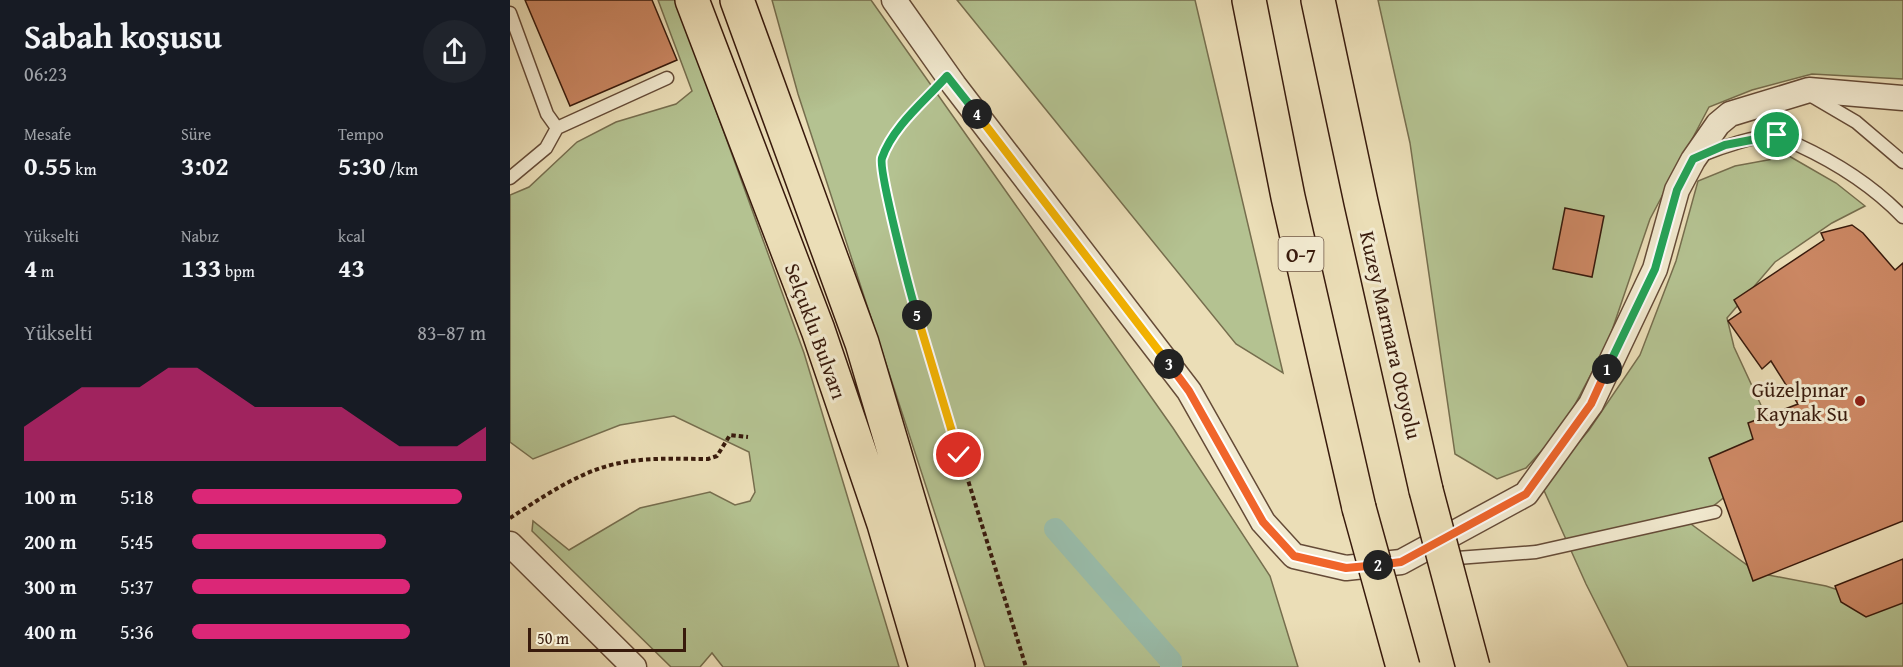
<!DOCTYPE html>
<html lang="tr">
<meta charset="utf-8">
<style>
:root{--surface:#171b24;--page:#20242c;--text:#f1f3f6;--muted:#9ea1a6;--accent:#db2777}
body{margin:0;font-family:"Gentium Book Plus",serif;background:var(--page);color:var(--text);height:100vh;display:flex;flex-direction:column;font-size:22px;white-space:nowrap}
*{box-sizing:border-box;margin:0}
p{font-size:20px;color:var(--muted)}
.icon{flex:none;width:33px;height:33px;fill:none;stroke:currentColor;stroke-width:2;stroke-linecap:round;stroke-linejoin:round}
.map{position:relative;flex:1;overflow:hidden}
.sheet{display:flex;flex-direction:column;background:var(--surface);width:510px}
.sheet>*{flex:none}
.scale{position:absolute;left:18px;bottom:15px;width:158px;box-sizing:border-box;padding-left:6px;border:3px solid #381a0c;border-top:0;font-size:16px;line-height:21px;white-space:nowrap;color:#381a0c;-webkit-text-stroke:4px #f2ead0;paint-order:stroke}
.pin{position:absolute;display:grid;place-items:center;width:51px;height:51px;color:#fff;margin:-26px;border:3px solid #fff;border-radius:50%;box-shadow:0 2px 6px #0007}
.km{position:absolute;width:30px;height:30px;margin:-15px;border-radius:50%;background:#222;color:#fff;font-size:16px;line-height:30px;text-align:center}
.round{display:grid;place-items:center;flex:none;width:63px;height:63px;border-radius:32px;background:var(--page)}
.headline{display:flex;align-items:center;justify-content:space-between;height:102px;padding:0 24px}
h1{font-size:33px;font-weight:800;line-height:45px}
.metrics{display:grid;grid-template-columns:repeat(3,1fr);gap:9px;height:102px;padding:6px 24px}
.metrics div{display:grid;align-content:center}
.metrics b{font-size:26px;font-weight:800}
.metrics small{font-size:16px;font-weight:400}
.metrics p{font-size:16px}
.chart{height:168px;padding:12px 24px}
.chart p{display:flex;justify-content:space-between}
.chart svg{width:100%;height:108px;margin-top:6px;fill:var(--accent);opacity:.7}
ul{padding:0 24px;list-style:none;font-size:20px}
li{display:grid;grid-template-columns:96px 72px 1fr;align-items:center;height:45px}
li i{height:15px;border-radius:8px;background:var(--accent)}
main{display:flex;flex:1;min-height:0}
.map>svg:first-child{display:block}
</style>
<main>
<section class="sheet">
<div class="headline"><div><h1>Sabah koşusu</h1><p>06:23</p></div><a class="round"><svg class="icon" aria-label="share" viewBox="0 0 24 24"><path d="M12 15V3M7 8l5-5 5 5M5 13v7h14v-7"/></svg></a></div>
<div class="metrics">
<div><p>Mesafe</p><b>0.55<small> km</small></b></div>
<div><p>Süre</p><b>3:02</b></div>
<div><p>Tempo</p><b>5:30<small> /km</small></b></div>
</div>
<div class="metrics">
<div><p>Yükselti</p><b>4<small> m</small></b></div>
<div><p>Nabız</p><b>133<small> bpm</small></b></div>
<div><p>kcal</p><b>43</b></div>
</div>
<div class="chart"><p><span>Yükselti</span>83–87 m</p>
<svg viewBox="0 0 160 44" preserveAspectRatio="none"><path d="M0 44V30L10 22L20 14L30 14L40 14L50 6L60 6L70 14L80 22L90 22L100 22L110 22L120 30L130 38L140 38L150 38L160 30V44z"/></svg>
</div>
<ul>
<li><b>100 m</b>5:18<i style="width:92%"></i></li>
<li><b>200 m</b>5:45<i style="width:66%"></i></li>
<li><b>300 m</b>5:37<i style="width:74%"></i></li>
<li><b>400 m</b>5:36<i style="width:74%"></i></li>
</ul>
</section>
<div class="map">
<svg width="1393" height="667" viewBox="0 0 1393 667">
<rect width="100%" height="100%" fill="#ebdeb7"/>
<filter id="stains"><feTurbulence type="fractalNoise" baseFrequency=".00333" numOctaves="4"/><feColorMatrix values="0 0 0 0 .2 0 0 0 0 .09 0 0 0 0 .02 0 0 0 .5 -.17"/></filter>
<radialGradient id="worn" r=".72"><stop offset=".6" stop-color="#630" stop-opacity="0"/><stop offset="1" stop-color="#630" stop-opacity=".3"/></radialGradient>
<path fill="#b4c291" stroke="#766e4e" stroke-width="1.5" d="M148 0H166L294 353 389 667H213L202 653 190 667H161L22 531 23 521 59 550 130 508 200 492 225 505 240 501 245 492 239 452 164 416 110 425 23 459 0 442V195L19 187 67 142 106 122 166 104 182 91Z
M262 0H361L663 428 760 576 788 667H475L288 94Z
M447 0H685L773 373 726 344Z
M868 0H1393V79L1302 74 1242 90 1199 107 1140 219 1098 342 1053 427 1016 468 987 479 945 454 900 143Z
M1279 156 1326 183 1355 206 1322 223 1265 262 1217 318 1224 347 1262 429 1222 491 1181 524 1248 573 1316 586 1371 604 1393 601V666L1118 667 1076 584 1032 486 1079 430 1130 355 1166 261 1188 181 1225 166Z"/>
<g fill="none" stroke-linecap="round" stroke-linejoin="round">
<path stroke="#99bcaa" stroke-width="22" d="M545 529 661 661V667"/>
</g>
<path fill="#cb8763" stroke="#381a0c" stroke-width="1.5" d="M15 0H142L167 60 60 106Z
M1055 208 1094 216 1082 277 1043 269Z
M1342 225 1353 233 1385 270 1393 263V521L1243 581 1199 458 1243 439 1238 423 1288 404 1261 361 1252 369 1218 321 1231 312 1224 300 1314 240 1311 233Z
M1393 559V603L1356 617 1331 602 1325 586Z"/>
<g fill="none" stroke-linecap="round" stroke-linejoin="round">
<defs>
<path id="service" d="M0 13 37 114 47 128 36 148 0 178
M1300 95 1346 122 1393 162
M47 128 157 78
M1192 155C1207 149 1251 133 1267 136 1273 136 1282 142 1288 145 1327 163 1363 186 1393 217
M934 559 1026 552 1205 512"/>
<path id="minor" d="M384 0 444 85 679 391 753 522 784 556 836 568 891 562 1016 494 1081 404 1145 269 1167 190 1183 160 1208 124 1220 114 1299 90 1393 98
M0 544 124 667"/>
<path id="primary" d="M182 0 308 330 374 524 416 667
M227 0 352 343 448 667"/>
<path id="motorway" d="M739 0 778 197 849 508
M808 0 851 202 916 490"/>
</defs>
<use href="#service" stroke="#654b37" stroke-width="15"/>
<use href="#minor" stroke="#654b37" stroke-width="27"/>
<use href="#primary" stroke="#381a0c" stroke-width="36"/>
<use href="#motorway" stroke="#381a0c" stroke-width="36"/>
<path stroke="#381a0c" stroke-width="4" stroke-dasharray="4.5 3" stroke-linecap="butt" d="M423 92 382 137 371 161 398 287 516 667
M0 518C33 497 71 470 110 463 139 457 169 459 198 459L207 456 220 435 238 437"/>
<use href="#service" stroke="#f2ead0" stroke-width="12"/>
<use href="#minor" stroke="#f2ead0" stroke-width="24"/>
<use href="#primary" stroke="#ebdeb7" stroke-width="33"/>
<use href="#motorway" stroke="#ebdeb7" stroke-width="33"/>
<defs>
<path id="motorway-bridge" d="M916 490 963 667
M849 508 893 667"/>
</defs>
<use href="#motorway-bridge" stroke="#381a0c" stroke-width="36" stroke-linecap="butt"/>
<use href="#motorway-bridge" stroke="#ebdeb7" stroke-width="33"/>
</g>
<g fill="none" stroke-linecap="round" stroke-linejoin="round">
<defs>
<path id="split-1" d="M1097 369 1145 269 1167 190 1183 159 1215 145 1267 135"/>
<path id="split-2" d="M868 565 891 562 1016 494 1081 404 1097 369"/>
<path id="split-3" d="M659 364 679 391 753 522 784 556 836 568 868 565"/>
<path id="split-4" d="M467 114 659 364"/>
<path id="split-5" d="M407 315C401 295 368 170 372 158 383 126 415 101 437 76L467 114"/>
<path id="split-6" d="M407 315 449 455"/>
</defs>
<use href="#split-1" stroke="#fff" stroke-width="12"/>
<use href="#split-2" stroke="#fff" stroke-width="12"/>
<use href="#split-3" stroke="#fff" stroke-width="12"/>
<use href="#split-4" stroke="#fff" stroke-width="12"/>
<use href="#split-5" stroke="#fff" stroke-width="12"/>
<use href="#split-6" stroke="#fff" stroke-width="12"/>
<use href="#split-1" stroke="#22a559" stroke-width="8"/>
<use href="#split-2" stroke="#f0652b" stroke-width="8"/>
<use href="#split-3" stroke="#f0652b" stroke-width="8"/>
<use href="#split-4" stroke="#f5b400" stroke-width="8"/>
<use href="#split-5" stroke="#22a559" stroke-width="8"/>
<use href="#split-6" stroke="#f5b400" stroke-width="8"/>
</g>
<circle fill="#8f2418" stroke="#f2ead0" stroke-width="2" cx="1350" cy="401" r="6"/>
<g text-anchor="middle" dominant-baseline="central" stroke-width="6" stroke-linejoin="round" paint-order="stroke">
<rect fill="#f2ead0" stroke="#705847" stroke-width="1.5" x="768.5" y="237" width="45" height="34" rx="4.5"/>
<g font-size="20" font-weight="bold" fill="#381a0c">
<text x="791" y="254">O-7</text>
</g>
<g font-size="21" fill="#381a0c" stroke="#f2ead0">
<text transform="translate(306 331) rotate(70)">Selçuklu Bulvarı</text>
<text transform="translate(881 335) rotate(77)">Kuzey Marmara Otoyolu</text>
</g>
<g font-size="21" fill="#381a0c" stroke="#f2ead0" text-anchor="end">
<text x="1338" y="389">Güzelpınar<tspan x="1338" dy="24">Kaynak Su</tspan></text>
</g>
</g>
<rect width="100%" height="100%" filter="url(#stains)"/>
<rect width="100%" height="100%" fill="url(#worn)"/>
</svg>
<div class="scale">50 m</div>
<div class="pin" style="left:1267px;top:135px;background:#1e9e55"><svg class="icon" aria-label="arrive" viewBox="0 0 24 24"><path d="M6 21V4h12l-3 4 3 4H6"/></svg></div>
<div class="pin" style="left:449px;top:455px;background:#d93025"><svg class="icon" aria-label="check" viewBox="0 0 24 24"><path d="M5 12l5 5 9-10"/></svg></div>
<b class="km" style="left:1097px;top:369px">1</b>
<b class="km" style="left:868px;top:565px">2</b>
<b class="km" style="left:659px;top:364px">3</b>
<b class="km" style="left:467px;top:114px">4</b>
<b class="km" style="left:407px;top:315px">5</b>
</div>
</main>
